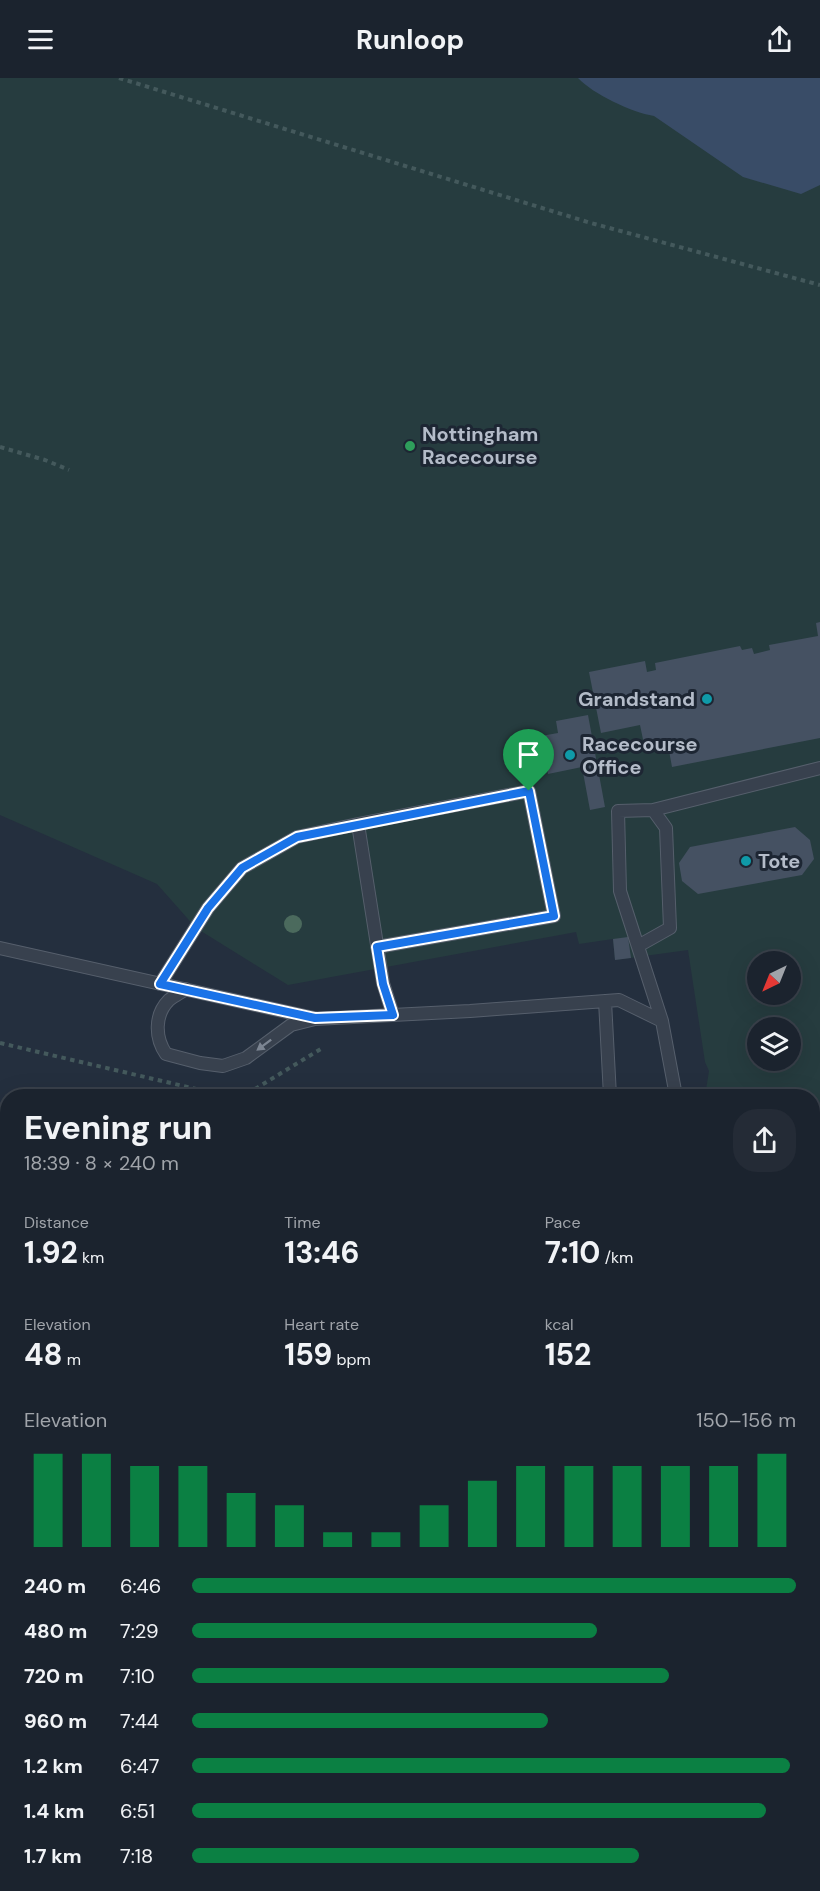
<!DOCTYPE html>
<meta charset="utf-8">
<style>
:root{--surface:#1b232e;--page:#242b36;--text:#f1f3f6;--muted:#a0a4aa;--line:#39404a;--accent:#0b8043}
body{margin:0;font-family:"DM Sans",sans-serif;background:var(--page);color:var(--text);height:100vh;display:flex;flex-direction:column;font-size:22px;white-space:nowrap}
*{box-sizing:border-box;margin:0}
p{font-size:20px;color:var(--muted)}
.icon{flex:none;width:33px;height:33px;fill:none;stroke:currentColor;stroke-width:2;stroke-linecap:round;stroke-linejoin:round}
.map{position:relative;flex:1;overflow:hidden}
.drawer{position:absolute;left:0px;top:1011px;width:820px;height:802px;display:flex;flex-direction:column;background:var(--surface);border-radius:24px 24px 0 0;box-shadow:0 6px 24px #0002,0 0 0 2px var(--line)}
.drawer>*{flex:none}
.needle{width:39px;rotate:223deg}
.controls{position:absolute;left:747px;top:873px;display:grid;gap:12px}
.controls a{display:grid;place-items:center;width:54px;height:54px;border-radius:50%;background:var(--surface);box-shadow:0 6px 24px #0002,0 0 0 2px var(--line);font-size:30px}
.pin{position:absolute;display:grid;place-items:center;width:51px;height:51px;color:#fff;margin:-62px -26px;border-radius:50% 50% 50% 0;rotate:-45deg;box-shadow:0 0 6px #0007}
.pin .icon{rotate:45deg}
.round{display:grid;place-items:center;flex:none;width:63px;height:63px;border-radius:24px;background:var(--page)}
.summary{display:flex;align-items:center;justify-content:space-between;height:102px;padding:0 24px}
h1{font-size:33px;font-weight:700;line-height:45px}
.figures{display:grid;grid-template-columns:repeat(3,1fr);gap:9px;height:102px;padding:6px 24px}
.figures div{display:grid;align-content:center}
.figures b{font-size:30px;font-weight:700}
.figures small{font-size:16px;font-weight:400}
.figures p{font-size:16px}
.chart{height:168px;padding:12px 24px}
.chart p{display:flex;justify-content:space-between}
.chart svg{width:100%;height:108px;margin-top:6px;stroke:var(--accent);stroke-width:6}
ul{padding:0 24px;list-style:none;font-size:20px}
li{display:grid;grid-template-columns:96px 72px 1fr;align-items:center;height:45px}
li i{height:15px;border-radius:8px;background:var(--accent)}
header{display:flex;justify-content:space-between;align-items:center;height:78px;padding:0 24px;background:var(--surface);font-size:27px;font-weight:700}
.map>svg:first-child{display:block}
</style>
<header><svg class="icon" aria-label="menu" viewBox="0 0 24 24"><path d="M4 6h16M4 12h16M4 18h16"/></svg>Runloop<svg class="icon" aria-label="share" viewBox="0 0 24 24"><path d="M12 15V3M7 8l5-5 5 5M5 13v7h14v-7"/></svg></header>
<div class="map">
<svg width="820" height="1813" viewBox="0 0 820 1813">
<rect width="100%" height="100%" fill="#242f3e"/>
<path fill="#263c3f" fill-rule="evenodd" d="M0 0H820V1195L813 1201V1018H705L709 993 705 984 688 872 615 882 613 861 579 866 576 854 288 907 196 850 157 806 0 737ZM758 884H790V916H758ZM758 950H790V982H758Z
M0 1128 7 1132V1231L0 1227Z
M820 1258V1430L813 1425V1264Z
M813 1564 820 1567V1813H808L795 1806H813Z
M273 1806H361L355 1813H265Z"/>
<path fill="#394c67" d="M578 0H820V107L801 116 743 99 654 38C631 34 593 16 578 0Z"/>
<path fill="#455162" d="M820 544V660L672 689 668 667 645 671 640 647 601 655 589 594 645 583 647 594 656 592 655 585 740 568 742 572 752 570 754 576 770 572 769 567 818 558 816 545Z
M588 637 605 729 590 732 582 689 548 696 541 658 558 655 556 643Z
M795 749 810 762 814 781 802 797 698 816 682 803 679 785 690 769Z
M628 859 631 880 615 882 613 861Z
M0 1392 8 1397V1433L0 1444Z
M0 1519 8 1524V1556L0 1551Z
M549 1806H585L581 1813H561Z
M596 1806H623L619 1813H592Z"/>
<g fill="none" stroke-linecap="round" stroke-linejoin="round">
<defs>
<path id="service" d="M653 732 820 690
M358 746 529 713 554 838 377 869
M638 868 670 850 666 750 653 732 618 733 620 813 662 943
M0 870 314 940
M160 906 208 830 242 790 297 759 358 746 383 905 393 937
M186 911C180 915 174 918 169 922 154 937 155 960 166 976L200 985 223 988 246 980 291 947 315 941 470 933 619 922 662 943 676 1018
M605 923 610 1018
M0 1098 8 1102
M0 1810 8 1801"/>
<path id="minor" d="M813 1235 820 1228
M431 1806 440 1813"/>
<path id="tertiary" d="M211 1813 220 1806"/>
<path id="primary" d="M0 1264 8 1268
M813 1479 820 1484
M813 1524 820 1525"/>
</defs>
<use href="#service" stroke="#565f6c" stroke-width="14"/>
<use href="#minor" stroke="#565f6c" stroke-width="27"/>
<use href="#tertiary" stroke="#565f6c" stroke-width="33"/>
<use href="#primary" stroke="#414a57" stroke-width="34"/>
<path stroke="#44595c" stroke-width="4" stroke-dasharray="4.5 4.5" stroke-linecap="butt" d="M119 0 591 145 820 207
M0 369 45 382 69 392
M0 965 226 1018
M229 1018 255 1011 324 969
M0 1308 8 1312
M784 1806 795 1813"/>
<use href="#service" stroke="#38414e" stroke-width="12"/>
<use href="#minor" stroke="#38414e" stroke-width="26"/>
<use href="#tertiary" stroke="#38414e" stroke-width="32"/>
<use href="#primary" stroke="#56606e" stroke-width="33"/>
</g>
<circle fill="#4b6a5d" cx="293" cy="846" r="9"/>
<defs><path id="oneway-solid" d="M-6-.8H1V-3.2L6.5 0L1 3.2V.8H-6Z" transform="scale(1.5)"/></defs>
<use fill="#7c8592" href="#oneway-solid" transform="translate(264 967) rotate(143)"/>
<g fill="none" stroke-linecap="round" stroke-linejoin="round">
<defs>
<path id="route" d="M529 713 554 838 377 869 383 906 393 937 315 940 160 906 208 830 242 790 297 759Z"/>
</defs>
<use href="#route" stroke="#fff" stroke-width="12"/>
<use href="#route" stroke="#1a73e8" stroke-width="8"/>
</g>
<circle fill="#2e9e5b" stroke="#1d2633" stroke-width="2" cx="410" cy="368" r="6"/>
<g fill="#0f9aa8" stroke="#1d2633" stroke-width="2">
<circle cx="707" cy="621" r="6"/>
<circle cx="570" cy="677" r="6"/>
<circle cx="746" cy="783" r="6"/>
</g>
<g text-anchor="middle" dominant-baseline="central" stroke-width="6" stroke-linejoin="round" paint-order="stroke">
<g font-size="20" font-weight="bold" fill="#b4bcc9" stroke="#1d2633" text-anchor="start">
<text x="422" y="356">Nottingham<tspan x="422" dy="23">Racecourse</tspan></text>
<text x="695" y="621" text-anchor="end">Grandstand</text>
<text x="582" y="666">Racecourse<tspan x="582" dy="23">Office</tspan></text>
<text x="758" y="783">Tote</text>
</g>
</g>
</svg>
<div class="controls">
<a><svg class="needle" viewBox="-14 -14 28 28"><path d="M0-13l5 13h-10z" fill="#e53935"/><path d="M0 13l5-13h-10z" fill="#a0a4aa"/></svg></a>
<a><svg class="icon" aria-label="layers" viewBox="0 0 24 24"><path d="M12 4l9 5-9 5-9-5zM3 14l9 5 9-5"/></svg></a>
</div>
<div class="pin" style="left:529px;top:713px;background:#1e9e55"><svg class="icon" aria-label="arrive" viewBox="0 0 24 24"><path d="M6 21V4h12l-3 4 3 4H6"/></svg></div>
<section class="drawer">
<div class="summary"><div><h1>Evening run</h1><p>18:39 · 8 × 240 m</p></div><a class="round"><svg class="icon" aria-label="share" viewBox="0 0 24 24"><path d="M12 15V3M7 8l5-5 5 5M5 13v7h14v-7"/></svg></a></div>
<div class="figures">
<div><p>Distance</p><b>1.92<small> km</small></b></div>
<div><p>Time</p><b>13:46</b></div>
<div><p>Pace</p><b>7:10<small> /km</small></b></div>
</div>
<div class="figures">
<div><p>Elevation</p><b>48<small> m</small></b></div>
<div><p>Heart rate</p><b>159<small> bpm</small></b></div>
<div><p>kcal</p><b>152</b></div>
</div>
<div class="chart"><p><span>Elevation</span>150–156 m</p>
<svg viewBox="0 0 160 44" preserveAspectRatio="none"><path d="M5 44V6M15 44V6M25 44V11M35 44V11M45 44V22M55 44V27M65 44V38M75 44V38M85 44V27M95 44V17M105 44V11M115 44V11M125 44V11M135 44V11M145 44V11M155 44V6"/></svg>
</div>
<ul>
<li><b>240 m</b>6:46<i style="width:100%"></i></li>
<li><b>480 m</b>7:29<i style="width:67%"></i></li>
<li><b>720 m</b>7:10<i style="width:79%"></i></li>
<li><b>960 m</b>7:44<i style="width:59%"></i></li>
<li><b>1.2 km</b>6:47<i style="width:99%"></i></li>
<li><b>1.4 km</b>6:51<i style="width:95%"></i></li>
<li><b>1.7 km</b>7:18<i style="width:74%"></i></li>
</ul>
</section>
</div>
